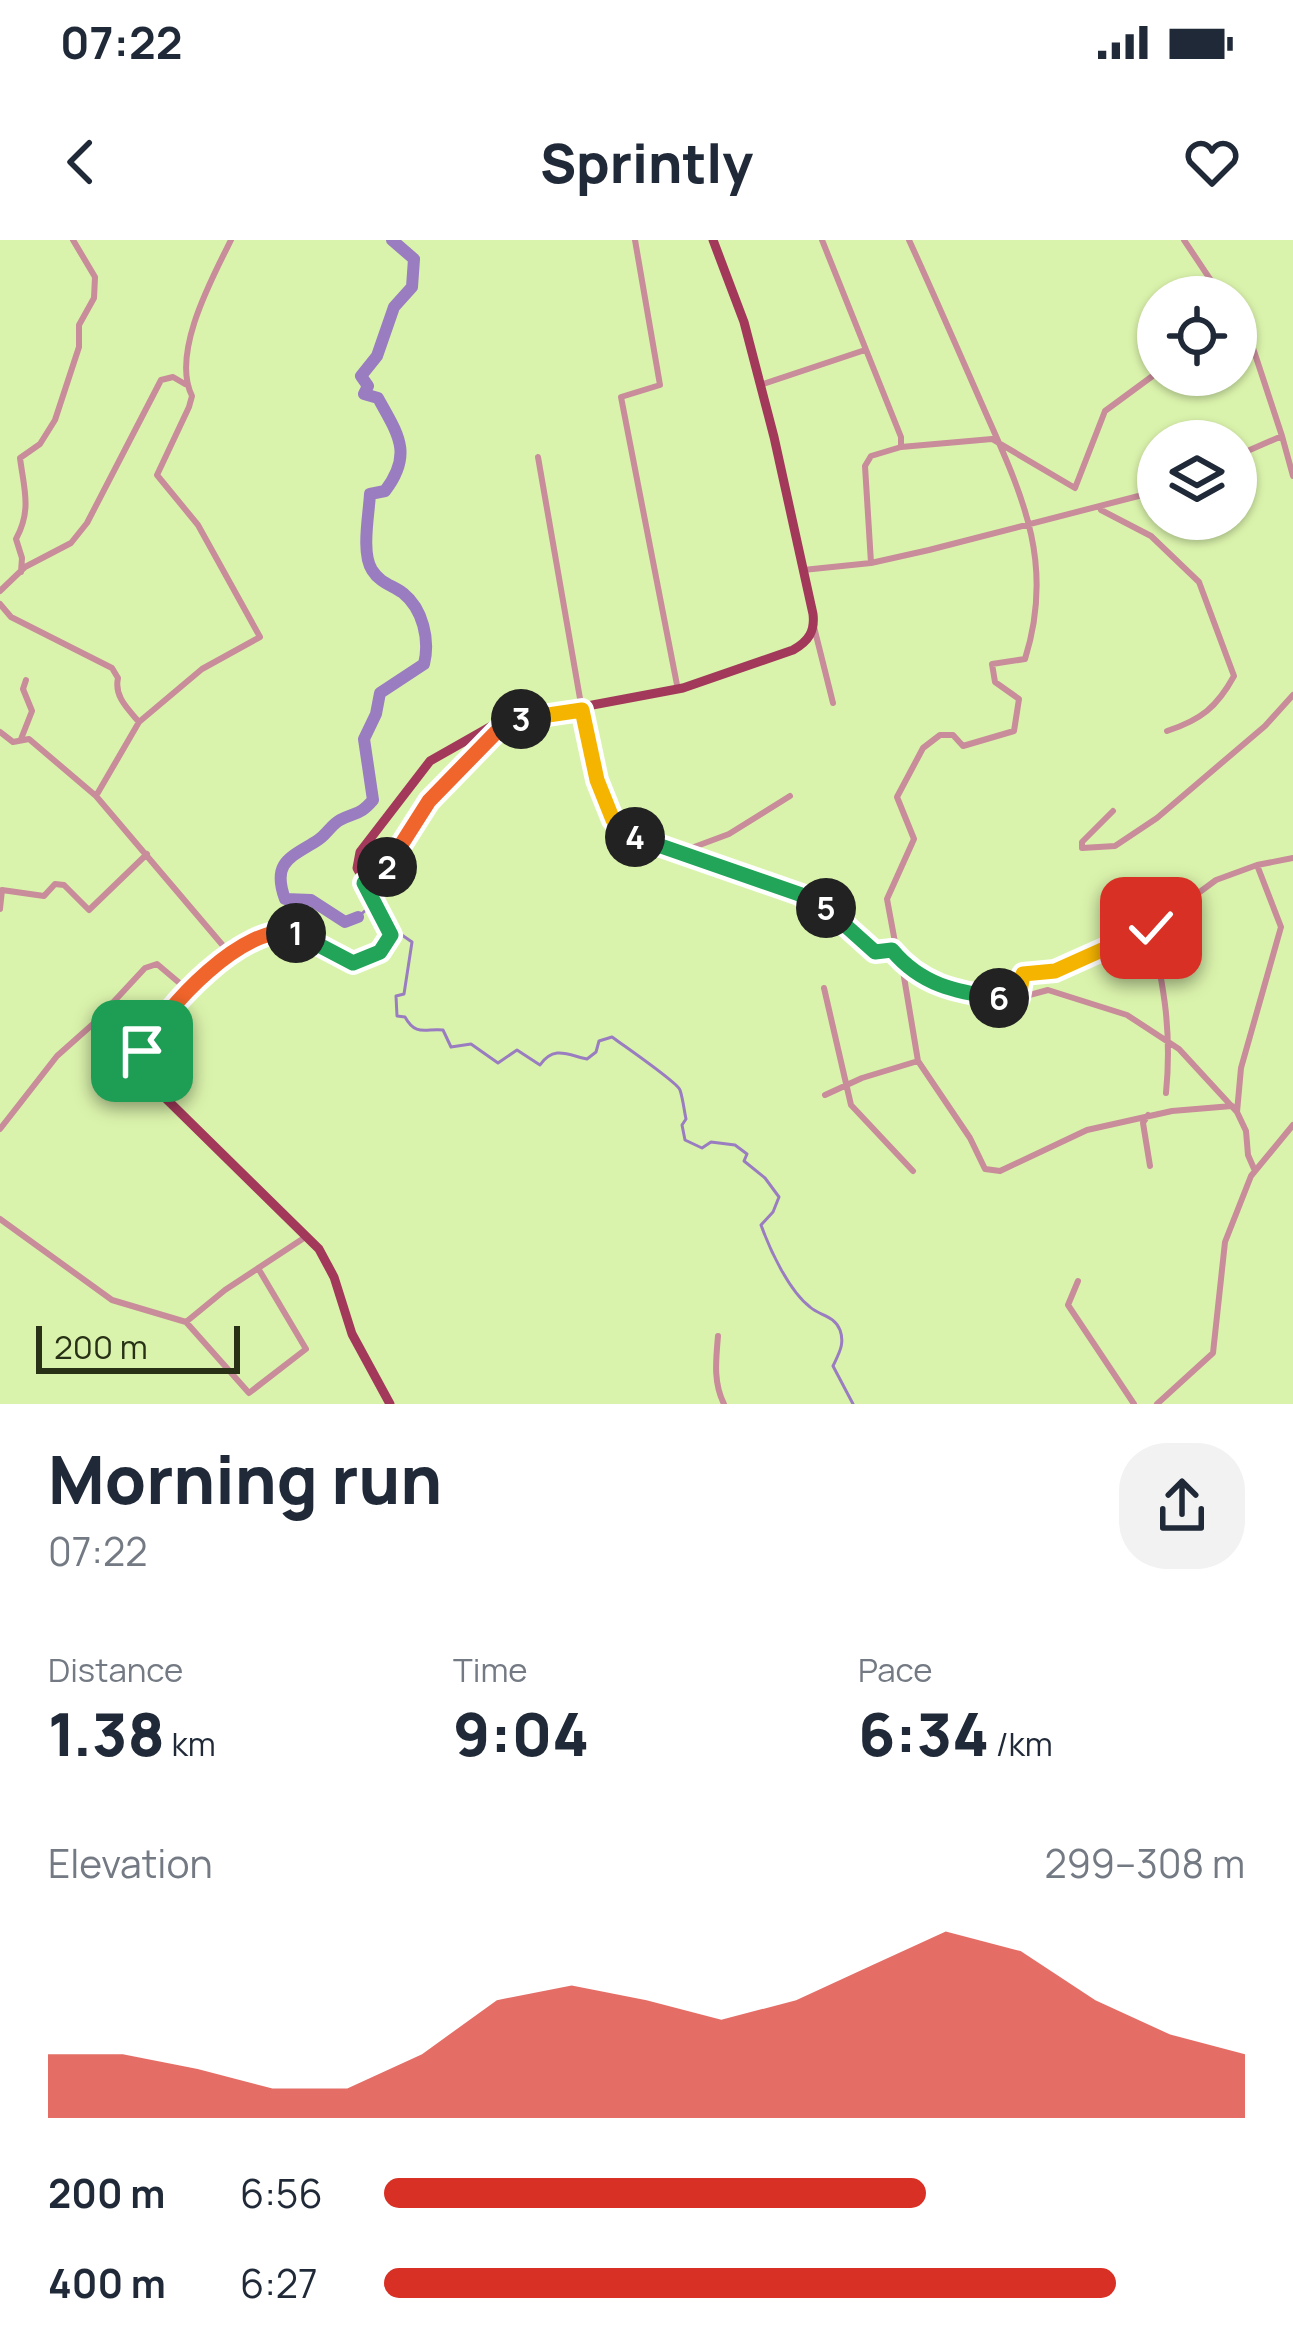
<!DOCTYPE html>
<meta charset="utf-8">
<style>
:root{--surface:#fff;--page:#f2f2f3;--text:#1f2937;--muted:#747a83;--accent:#d93025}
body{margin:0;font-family:Manrope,sans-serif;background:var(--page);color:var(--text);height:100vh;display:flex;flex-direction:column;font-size:45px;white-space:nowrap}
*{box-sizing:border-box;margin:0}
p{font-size:39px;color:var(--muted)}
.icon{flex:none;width:66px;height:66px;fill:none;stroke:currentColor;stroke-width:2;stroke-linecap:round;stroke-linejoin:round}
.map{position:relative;height:1164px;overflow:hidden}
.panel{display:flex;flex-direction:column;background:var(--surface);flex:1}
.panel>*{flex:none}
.fabs{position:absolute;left:1137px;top:36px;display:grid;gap:24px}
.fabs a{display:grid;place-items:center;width:120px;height:120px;border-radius:50%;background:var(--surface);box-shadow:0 3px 9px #0004;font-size:60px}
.scale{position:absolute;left:36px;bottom:30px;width:204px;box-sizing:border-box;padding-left:12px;border:6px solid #283115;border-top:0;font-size:33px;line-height:42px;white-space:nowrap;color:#283115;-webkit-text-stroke:9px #daf3ac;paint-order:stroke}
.pin{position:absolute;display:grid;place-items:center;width:102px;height:102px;color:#fff;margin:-51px;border-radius:24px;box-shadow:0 6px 18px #0006}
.km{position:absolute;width:60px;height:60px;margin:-30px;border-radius:50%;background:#222;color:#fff;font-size:33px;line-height:60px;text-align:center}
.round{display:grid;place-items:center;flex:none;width:126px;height:126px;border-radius:48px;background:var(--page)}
.head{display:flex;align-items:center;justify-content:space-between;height:204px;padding:0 48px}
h1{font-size:66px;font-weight:800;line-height:90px}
.metrics{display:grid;grid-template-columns:repeat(3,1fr);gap:18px;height:204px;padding:12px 48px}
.metrics div{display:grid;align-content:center}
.metrics b{font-size:60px;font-weight:800}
.metrics small{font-size:33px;font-weight:400}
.metrics p{font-size:33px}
.chart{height:336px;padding:24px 48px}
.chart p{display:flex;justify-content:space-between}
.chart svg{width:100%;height:216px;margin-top:12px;fill:var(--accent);opacity:.7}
ul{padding:0 48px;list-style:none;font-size:39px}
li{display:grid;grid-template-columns:192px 144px 1fr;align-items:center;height:90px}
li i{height:30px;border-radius:15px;background:var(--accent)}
.status{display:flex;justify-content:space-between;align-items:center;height:84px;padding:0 60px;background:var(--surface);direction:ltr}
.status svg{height:33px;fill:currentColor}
header{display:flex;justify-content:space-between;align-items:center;height:156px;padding:0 48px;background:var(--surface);font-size:54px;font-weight:800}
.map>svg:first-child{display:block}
</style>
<div class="status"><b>07:22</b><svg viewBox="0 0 49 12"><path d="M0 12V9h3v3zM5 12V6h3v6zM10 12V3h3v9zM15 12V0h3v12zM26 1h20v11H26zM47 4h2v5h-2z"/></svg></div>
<header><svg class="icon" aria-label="back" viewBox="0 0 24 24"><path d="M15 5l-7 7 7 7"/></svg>Sprintly<svg class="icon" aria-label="heart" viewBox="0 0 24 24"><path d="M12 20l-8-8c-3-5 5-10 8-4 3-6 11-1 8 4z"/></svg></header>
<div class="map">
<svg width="1293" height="1164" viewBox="0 0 1293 1164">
<rect width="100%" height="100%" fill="#daf3ac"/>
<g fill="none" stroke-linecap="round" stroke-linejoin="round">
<path stroke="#9a7cc1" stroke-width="3" d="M358 677 376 661 381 662 399 693 412 702 404 754 396 756 397 776 405 777C416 797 426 788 443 790L451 807 471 804 498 823 517 810 540 825C554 805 568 815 587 819L596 812 599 801 612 797C624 806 677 842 680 850 683 859 684 870 686 879L682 885 685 900 702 908 711 902 735 905 747 914 744 921 765 938 779 957 773 972 761 985C770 1010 789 1051 810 1067 820 1076 834 1075 840 1090 845 1104 839 1113 833 1126L853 1164"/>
<path stroke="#9a7cc1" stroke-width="12" d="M358 677 345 682 311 660 285 659C271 621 292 617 318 600 327 594 331 585 340 580 357 571 359 576 373 560L364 499 376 474 380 453 424 424C430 400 423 369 403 353 392 345 380 343 372 330 361 313 369 274 370 254L385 251C414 213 397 193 378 158L364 154 368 146 361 136 377 116 394 67 412 47 414 19 392 0"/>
<path stroke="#c88c9a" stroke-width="6" d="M635 0 660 145 621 157 678 450
M822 0 901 197V207L871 216 865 226 871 323
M1184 0 1222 57
M1236 78 1250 99 1282 196 1236 216
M760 145 865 110
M1282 196 1293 236
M901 207 992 199 1075 248 1105 171 1158 132
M538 217 582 470 597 540 613 581 640 600 819 662 875 712 893 710 909 732 963 753 1011 760 1048 750 1127 775 1179 809 1237 872 1246 891 1248 915 1255 931
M1101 270 1151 296 1199 342 1234 436C1217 467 1201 480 1167 491
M803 330 871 323 929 310 1158 251
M21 332 22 318 16 299C32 270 24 249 20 218L40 204 55 180 79 107V85L94 58 95 37 73 0
M0 351 25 327 71 303 87 283 161 140 173 137 185 144
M0 364 11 377 112 428 118 438C114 456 127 468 139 482
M814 387 833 463
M0 492 13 502 29 499 96 556 231 715
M21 499 32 471 23 449 26 440
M96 556 139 482 202 429 260 397 198 285 157 235 189 167 192 156C171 114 211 40 231 0
M1113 571 1082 602V608L1115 606 1157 578 1265 486 1293 455
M678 613 729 594 790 556
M368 643 376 644 429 561 505 483
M0 669 2 650 44 656 55 644 64 645 89 670 147 614
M1151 688C1164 748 1172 792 1166 853
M897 713 887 659 914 599 897 557 923 508 940 495H953L963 506 1014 491 1019 459 995 442 992 424 1025 419C1054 327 1025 261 988 178 962 119 936 59 909 0
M824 748 851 865 913 931
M1019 758 1023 734 1055 731 1151 688 1216 640 1257 625 1293 618
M918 821 970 898 985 929 1000 931 1087 890 1172 871 1232 866
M825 855 862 838 918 821 902 725
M1237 872 1241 828 1281 687 1257 625
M1148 875 1143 883 1150 926
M0 889 57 816 93 784 145 728 157 724 189 751
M0 979 112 1060 186 1082 249 1153 306 1109 258 1028
M1078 1041 1068 1065 1134 1164
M186 1082 225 1050 307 996
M718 1096C716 1120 713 1142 724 1164
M1157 1164 1213 1113 1225 1002 1251 936 1293 885"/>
<path stroke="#a2395b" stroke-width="9" d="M390 1164 352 1094 334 1037 319 1009 144 837 142 811C160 773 240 689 284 691 307 692 331 714 353 723L380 712 388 705 387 682 357 628 360 612 430 521 497 483 683 448 793 410C809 401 815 391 813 374L774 197 744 82 713 0"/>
</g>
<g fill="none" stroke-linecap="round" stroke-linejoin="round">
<defs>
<path id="split-1" d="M142 811C163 769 246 680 296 693"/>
<path id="split-2" d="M296 693 353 723 380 712 391 695 364 643 376 644 387 627"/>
<path id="split-3" d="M387 627 429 561 507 481 521 479"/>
<path id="split-4" d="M521 479 582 470 597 540 613 580 635 597"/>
<path id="split-5" d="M635 597 799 654 826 668"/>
<path id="split-6" d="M826 668 875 712 892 710C921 745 956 752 999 758"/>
<path id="split-7" d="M999 758H1019L1023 734 1055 731 1151 688"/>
</defs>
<use href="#split-1" stroke="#fff" stroke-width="24"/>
<use href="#split-2" stroke="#fff" stroke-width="24"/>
<use href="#split-3" stroke="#fff" stroke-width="24"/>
<use href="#split-4" stroke="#fff" stroke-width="24"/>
<use href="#split-5" stroke="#fff" stroke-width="24"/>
<use href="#split-6" stroke="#fff" stroke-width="24"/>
<use href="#split-7" stroke="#fff" stroke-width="24"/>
<use href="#split-1" stroke="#f0652b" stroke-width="15"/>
<use href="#split-2" stroke="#22a559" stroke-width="15"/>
<use href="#split-3" stroke="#f0652b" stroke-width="15"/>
<use href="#split-4" stroke="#f5b400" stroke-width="15"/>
<use href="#split-5" stroke="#22a559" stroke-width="15"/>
<use href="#split-6" stroke="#22a559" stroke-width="15"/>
<use href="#split-7" stroke="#f5b400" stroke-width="15"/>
</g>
</svg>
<div class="fabs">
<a><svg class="icon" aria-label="locate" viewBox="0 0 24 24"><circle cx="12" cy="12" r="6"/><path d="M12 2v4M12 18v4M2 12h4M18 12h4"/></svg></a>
<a><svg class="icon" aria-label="layers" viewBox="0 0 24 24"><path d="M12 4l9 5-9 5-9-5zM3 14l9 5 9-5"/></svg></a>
</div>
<div class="scale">200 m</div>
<div class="pin" style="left:142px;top:811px;background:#1e9e55"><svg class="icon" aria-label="arrive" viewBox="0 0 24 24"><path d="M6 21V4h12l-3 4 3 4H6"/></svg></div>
<div class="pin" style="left:1151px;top:688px;background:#d93025"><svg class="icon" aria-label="check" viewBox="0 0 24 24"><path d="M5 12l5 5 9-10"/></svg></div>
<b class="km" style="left:296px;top:693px">1</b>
<b class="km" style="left:387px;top:627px">2</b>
<b class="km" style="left:521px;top:479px">3</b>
<b class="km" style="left:635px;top:597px">4</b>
<b class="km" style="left:826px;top:668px">5</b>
<b class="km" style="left:999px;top:758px">6</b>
</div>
<section class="panel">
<div class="head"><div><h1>Morning run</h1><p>07:22</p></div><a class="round"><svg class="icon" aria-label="share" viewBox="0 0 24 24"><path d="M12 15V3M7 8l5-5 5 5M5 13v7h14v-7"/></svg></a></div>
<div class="metrics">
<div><p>Distance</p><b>1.38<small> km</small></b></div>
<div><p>Time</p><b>9:04</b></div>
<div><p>Pace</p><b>6:34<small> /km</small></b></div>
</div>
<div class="chart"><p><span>Elevation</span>299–308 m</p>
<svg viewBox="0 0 160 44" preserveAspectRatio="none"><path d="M0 44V31L10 31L20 34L30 38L40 38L50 31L60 20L70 17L80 20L90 24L100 20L110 13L120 6L130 10L140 20L150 27L160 31V44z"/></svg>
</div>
<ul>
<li><b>200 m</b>6:56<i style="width:63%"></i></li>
<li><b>400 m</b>6:27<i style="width:85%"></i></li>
</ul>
</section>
